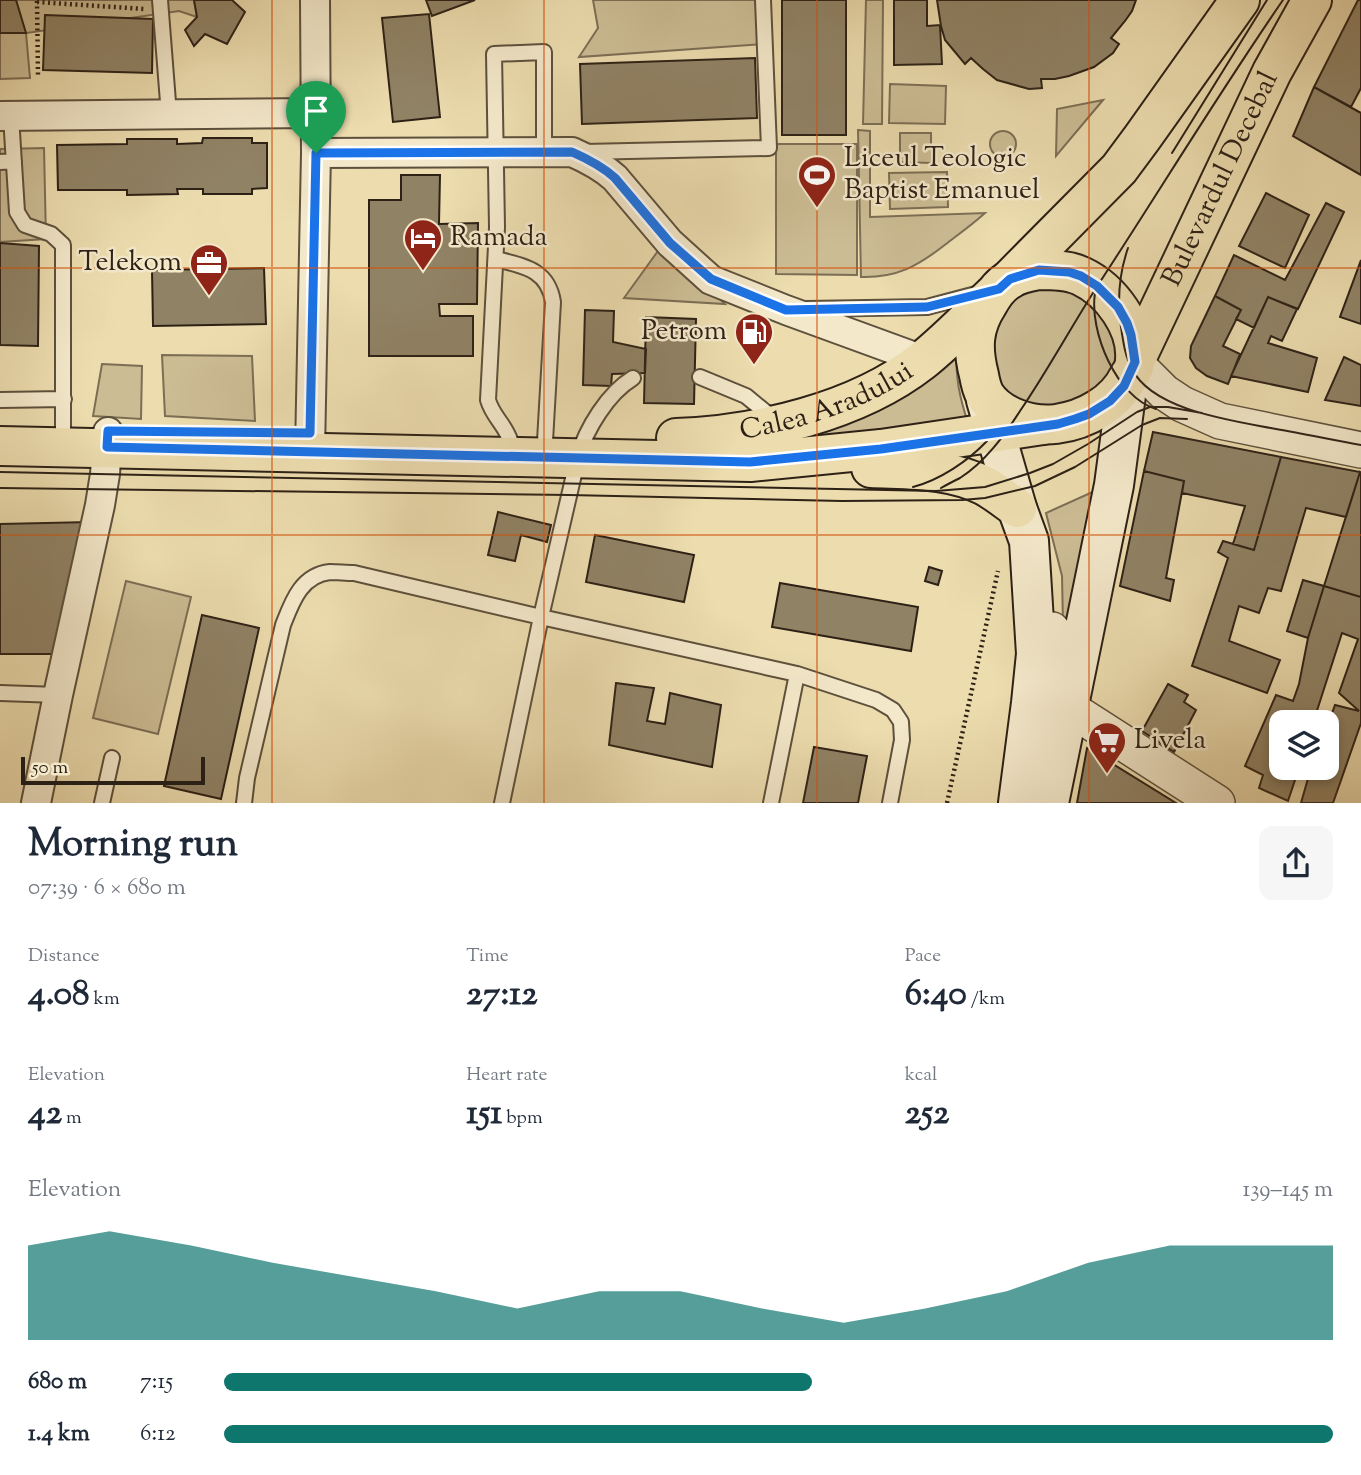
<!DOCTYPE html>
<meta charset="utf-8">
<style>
:root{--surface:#fff;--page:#f6f6f7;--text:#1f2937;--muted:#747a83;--accent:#0f766e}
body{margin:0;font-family:"Sorts Mill Goudy",serif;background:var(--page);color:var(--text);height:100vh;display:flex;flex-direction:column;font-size:26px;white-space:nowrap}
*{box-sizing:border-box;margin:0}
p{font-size:23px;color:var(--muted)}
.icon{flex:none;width:38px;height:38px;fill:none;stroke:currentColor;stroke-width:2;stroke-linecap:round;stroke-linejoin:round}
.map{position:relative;height:803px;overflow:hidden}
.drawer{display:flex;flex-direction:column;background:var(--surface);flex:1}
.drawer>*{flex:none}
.tools{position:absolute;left:1269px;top:710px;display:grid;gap:14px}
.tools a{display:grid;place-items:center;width:70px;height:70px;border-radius:14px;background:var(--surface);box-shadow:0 4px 10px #0003;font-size:35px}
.scale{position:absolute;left:21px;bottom:18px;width:184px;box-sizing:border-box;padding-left:7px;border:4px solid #2d2116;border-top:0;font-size:19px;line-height:24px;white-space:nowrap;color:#2d2116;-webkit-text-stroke:5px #f3e8ca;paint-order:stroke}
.pin{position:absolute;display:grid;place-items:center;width:60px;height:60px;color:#fff;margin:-72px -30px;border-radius:50% 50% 50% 0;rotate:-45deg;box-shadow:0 0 7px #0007}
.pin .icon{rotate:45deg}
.round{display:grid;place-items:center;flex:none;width:74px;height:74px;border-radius:14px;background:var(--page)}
.summary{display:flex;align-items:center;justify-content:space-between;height:119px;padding:0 28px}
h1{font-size:38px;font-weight:700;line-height:52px}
.stats{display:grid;grid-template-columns:repeat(3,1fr);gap:10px;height:119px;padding:7px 28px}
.stats div{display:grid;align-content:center}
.stats b{font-size:35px;font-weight:700}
.stats small{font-size:19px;font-weight:400}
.stats p{font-size:19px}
.chart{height:196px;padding:14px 28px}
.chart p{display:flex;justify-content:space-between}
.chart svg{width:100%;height:126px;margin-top:7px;fill:var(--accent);opacity:.7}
ul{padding:0 28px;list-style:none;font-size:23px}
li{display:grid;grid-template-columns:112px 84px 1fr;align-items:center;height:52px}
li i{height:18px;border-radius:9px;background:var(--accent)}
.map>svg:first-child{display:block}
</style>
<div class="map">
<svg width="1361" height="803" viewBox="0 0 1361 803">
<rect width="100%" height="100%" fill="#ecdcae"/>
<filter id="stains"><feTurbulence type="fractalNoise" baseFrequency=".00286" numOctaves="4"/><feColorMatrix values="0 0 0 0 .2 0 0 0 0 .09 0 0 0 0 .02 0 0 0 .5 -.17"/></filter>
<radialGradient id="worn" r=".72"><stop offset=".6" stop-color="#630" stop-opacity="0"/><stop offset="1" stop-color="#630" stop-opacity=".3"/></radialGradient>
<path fill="#ccbc94" stroke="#7c6e55" stroke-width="2" d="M16 0H194L197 17 179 11 26 33 30 78 0 79V33L25 32Z
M593 0H763L764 44 579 57 598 28Z
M866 0H883L882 124H863Z
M890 84 946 86 945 124 889 123Z
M1103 100 1056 156 1057 109Z
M858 130 870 131V217L985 213C973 224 959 234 946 244 918 266 897 278 861 277Z
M990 144a13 13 0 1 1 26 0a13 13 0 1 1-26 0Z
M900 133H931V163L900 162Z
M776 144H857V275L776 274Z
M44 148 46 239 0 242V149Z
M947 172 948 207 890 209 889 173Z
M663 244 725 304 624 298Z
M1036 286 1075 288 1115 328 1117 362 1088 405 1021 407 995 381 992 323 1018 294Z
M956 348C956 380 959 396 969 426L813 441 811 427Z
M162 355 252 356 255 421 165 416Z
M102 364 142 366 141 419 93 416Z
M1097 490 1064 673 1062 576 1046 513Z
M126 581 191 597 158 734 93 718Z"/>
<path fill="#908265" stroke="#2d2116" stroke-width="2" d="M0 0H16L26 33H0Z
M194 0H232L245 12 227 44 205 34 194 46 185 30 197 17Z
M426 0H475L432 16Z
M782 0H846V135H782Z
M894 0H927V26L940 25 942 64 894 65Z
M937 0H1136L1132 11 1125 21 1111 38 1119 44 1113 53 1094 67 1069 76 1055 79H1041L1042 88 1029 89 997 80 983 69 971 58 965 64 945 40 941 26Z
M1358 0H1361V88L1351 107 1314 87Z
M429 14 440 117 393 122 382 18Z
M45 15 153 19 152 73 43 70Z
M755 58 757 118 582 124 580 64Z
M1314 87 1361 113V175L1293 136Z
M203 138H252V143H267V188L252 189V194H203V189H177L178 194 127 195V190H58L57 145 127 144V139H177V144L202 143Z
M401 175H440L439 224 478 223 477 304H439L440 316H473V356H369V200H401Z
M1266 193 1309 215 1285 268 1239 246Z
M1326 203 1344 212 1298 309 1268 297 1254 328 1236 319 1241 310 1215 296 1234 255 1285 280Z
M0 243 39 246 38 346 0 345Z
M1361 260V324L1340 317Z
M264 268 266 324 153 326 152 270Z
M1215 296 1241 310 1223 346 1240 354 1228 384 1207 376 1196 368 1190 358 1191 346Z
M1268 297 1297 309 1282 341 1271 336 1268 343 1317 358 1308 392 1231 376Z
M585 310 614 311 613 342 646 349 645 373 612 374 611 386 583 385Z
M646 317 696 319 694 404 644 403Z
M1344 357 1361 365V406L1325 400Z
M1153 432 1281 457 1254 550 1233 544 1245 506 1182 493 1184 481 1144 471Z
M1281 457 1360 472 1346 517 1306 508 1281 591 1268 588 1259 613 1239 606 1229 641 1280 660 1267 693 1192 666 1228 558 1218 552 1223 541 1254 550Z
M1144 471 1184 481 1166 578 1174 580 1170 601 1120 586Z
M1360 472 1361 473V597L1324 586Z
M498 512 551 525 547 542 521 535 515 561 488 555Z
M90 522 52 654H0V524Z
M595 535 694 555 684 602 586 582Z
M929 567 942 571 938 585 925 581Z
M1303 580 1324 586 1308 638 1287 631Z
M780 583 918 607 911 651 772 627Z
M1324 586 1361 597V723L1333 803H1301L1311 768H1326V730L1335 705 1359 711 1339 693 1358 639 1342 633 1313 723H1281V768H1299L1288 801 1259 788 1263 775 1245 766 1276 695 1293 701 1299 684 1308 638Z
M202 615 259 628 221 799 164 786Z
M616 683 654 688 647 721 665 724 670 693 721 705 712 767 609 745Z
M1168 684 1188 695 1184 702 1196 710 1174 752 1142 731Z
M814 747 867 756 858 803H803Z
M1087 748 1176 803H1077Z"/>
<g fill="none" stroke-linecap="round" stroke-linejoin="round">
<defs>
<path id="service" d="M160 0 169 115
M11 116 17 212 25 225 51 234 63 245V430
M584 152 769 148 763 0
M0 162 14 161
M496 259C523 266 548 269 553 302L545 441
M806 309 927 307 980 293
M700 377 746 396 774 419
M0 400 64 399
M510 440C504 423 493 417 488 400L497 227 494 54 544 52V152
M0 693 58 695
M102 803 112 758
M244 803 247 778 283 625C292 602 301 575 330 572 338 572 346 573 354 573L541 617 797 674 876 700 893 710 901 722 902 740 890 803
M502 803 541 617 578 457C586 429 608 393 633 378
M771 803 797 674"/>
<path id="minor" d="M0 116 315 113
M316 153 572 152C588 159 602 166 615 178L670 243 711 280 786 310 923 360
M310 451 316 153 315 0
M36 803 58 695 100 505 105 474 108 432"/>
<path id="tertiary" d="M1135 363 1164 392 1182 404 1220 421 1361 450
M1052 630C1053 660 1048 682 1069 708L1217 803"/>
<path id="secondary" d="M986 400 1017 508 1029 541 1036 654 1031 703 1018 803
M1049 803 1114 485 1128 380"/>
<g id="primary">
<path d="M1039 270C1053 270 1068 270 1081 276 1111 290 1138 327 1135 361 1135 366 1132 372 1129 376 1116 403 1086 420 1056 424 1032 427 999 417 985 395 982 389 980 381 979 375 972 348 973 327 988 304 993 295 1000 285 1009 280 1017 274 1029 272 1039 270Z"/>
<path d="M1010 279 1119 169 1142 138 1240 0"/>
<path id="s1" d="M1135 361 1272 72 1312 0"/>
<path id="s2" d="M676 438C757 435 857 412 922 361 947 341 970 317 993 295"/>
<path d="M0 446 750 462 881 449 1043 425"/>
<path d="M871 468C910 470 949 468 985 486 996 492 1007 501 1017 508"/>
</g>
</defs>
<use href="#service" stroke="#5d503c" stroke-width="18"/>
<use href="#minor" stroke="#5d503c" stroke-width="32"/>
<use href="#tertiary" stroke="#5d503c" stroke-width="38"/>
<use href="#secondary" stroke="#2d2116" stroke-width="42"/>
<use href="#primary" stroke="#2d2116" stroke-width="42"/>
<path stroke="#2d2116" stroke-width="4.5" stroke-dasharray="2 3.5" stroke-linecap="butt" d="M37 1 38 76
M37 2 145 9
M947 803 998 571"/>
<use href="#service" stroke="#f3e8ca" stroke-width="14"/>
<use href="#minor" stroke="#f3e8ca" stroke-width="28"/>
<use href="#tertiary" stroke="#f3e8ca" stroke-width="35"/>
<use href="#secondary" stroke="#f3e8ca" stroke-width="38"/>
<use href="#primary" stroke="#ecdcae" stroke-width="38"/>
<path stroke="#2d2116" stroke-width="2" d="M1172 153 1267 0
M1128 248C1119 274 1117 300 1121 327 1123 341 1125 356 1132 369 1153 411 1235 421 1276 429 1305 434 1333 440 1361 445
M1095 293C1089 331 1116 397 1156 409
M0 472 936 491 985 487 1030 473 1053 464 1088 444 1137 412 1150 407H1168L1202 413
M913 487C940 480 968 461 987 441
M0 488 569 495 842 501 962 500 985 498 1035 486 1075 467 1142 425 1160 418 1187 419
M941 488C948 484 954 481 960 478 985 462 1004 436 1020 411 1048 370 1071 327 1098 285 1160 190 1219 93 1283 0"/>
</g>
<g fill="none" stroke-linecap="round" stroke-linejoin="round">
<defs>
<path id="route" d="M572 152C588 159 602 166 615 178L670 243 711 279 786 310 927 307 999 289 1010 279 1039 270 1069 272 1081 276 1097 286 1118 307 1127 323 1131 335 1135 362 1124 386 1110 401 1089 414 1075 419 1058 424 881 449 750 462 107 447 108 431 310 433 316 153Z"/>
</defs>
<use href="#route" stroke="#fff" stroke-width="14"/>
<use href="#route" stroke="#1a73e8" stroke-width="9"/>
</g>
<path fill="none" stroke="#d5530d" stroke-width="2" stroke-opacity="0.55" d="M272 0V803M544 0V803M817 0V803M1089 0V803M0 268H1361M0 535H1361"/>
<defs>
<symbol id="stadium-pin" viewBox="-11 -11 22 30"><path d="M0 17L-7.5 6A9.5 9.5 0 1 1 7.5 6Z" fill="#8f2418" stroke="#f3e8ca"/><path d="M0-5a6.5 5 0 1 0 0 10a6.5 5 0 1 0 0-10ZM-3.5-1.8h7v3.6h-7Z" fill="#fff"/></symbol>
<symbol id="hotel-pin" viewBox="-11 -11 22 30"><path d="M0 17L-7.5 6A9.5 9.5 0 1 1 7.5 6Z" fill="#8f2418" stroke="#f3e8ca"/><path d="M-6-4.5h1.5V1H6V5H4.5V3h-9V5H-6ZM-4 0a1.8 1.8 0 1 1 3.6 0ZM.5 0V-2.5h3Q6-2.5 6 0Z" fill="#fff"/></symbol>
<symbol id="office-pin" viewBox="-11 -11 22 30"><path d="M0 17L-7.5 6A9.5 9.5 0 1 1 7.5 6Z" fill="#8f2418" stroke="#f3e8ca"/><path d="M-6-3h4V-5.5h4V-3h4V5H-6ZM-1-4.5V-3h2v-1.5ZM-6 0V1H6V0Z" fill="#fff"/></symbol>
<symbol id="fuel-pin" viewBox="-11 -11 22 30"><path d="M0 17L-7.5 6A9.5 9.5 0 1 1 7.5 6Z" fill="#8f2418" stroke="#f3e8ca"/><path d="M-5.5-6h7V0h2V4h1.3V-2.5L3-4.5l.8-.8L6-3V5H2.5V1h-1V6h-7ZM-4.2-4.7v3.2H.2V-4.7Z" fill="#fff"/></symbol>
<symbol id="supermarket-pin" viewBox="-11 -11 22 30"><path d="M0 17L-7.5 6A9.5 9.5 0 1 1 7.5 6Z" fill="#8f2418" stroke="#f3e8ca"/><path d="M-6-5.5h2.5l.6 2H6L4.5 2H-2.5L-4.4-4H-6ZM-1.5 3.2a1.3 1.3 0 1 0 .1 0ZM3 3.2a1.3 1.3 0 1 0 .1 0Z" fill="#fff"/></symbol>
</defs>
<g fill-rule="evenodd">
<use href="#stadium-pin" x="795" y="153" width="44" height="60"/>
<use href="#hotel-pin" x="401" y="216" width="44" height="60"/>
<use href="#office-pin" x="187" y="241" width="44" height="60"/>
<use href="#fuel-pin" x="732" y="310" width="44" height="60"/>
<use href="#supermarket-pin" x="1085" y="719" width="44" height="60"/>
</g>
<g text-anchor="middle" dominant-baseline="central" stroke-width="5" stroke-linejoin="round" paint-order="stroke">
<g font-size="28" fill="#2d2116" stroke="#f3e8ca" text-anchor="start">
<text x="844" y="159">Liceul Teologic<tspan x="844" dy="32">Baptist Emanuel</tspan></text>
<text x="450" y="238">Ramada</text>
<text x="182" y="263" text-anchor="end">Telekom</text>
<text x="727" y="332" text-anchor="end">Petrom</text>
<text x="1134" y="741">Livela</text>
</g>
<g font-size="28" fill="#2d2116" stroke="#f3e8ca">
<text stroke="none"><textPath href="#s1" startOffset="201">Bulevardul Decebal</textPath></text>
<text stroke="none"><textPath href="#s2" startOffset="156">Calea Aradului</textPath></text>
</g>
</g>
<rect width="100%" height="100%" filter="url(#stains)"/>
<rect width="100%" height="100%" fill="url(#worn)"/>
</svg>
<div class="tools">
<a><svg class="icon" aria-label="layers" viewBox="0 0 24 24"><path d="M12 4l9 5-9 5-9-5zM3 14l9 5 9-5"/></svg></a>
</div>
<div class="scale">50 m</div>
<div class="pin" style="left:316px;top:153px;background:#1e9e55"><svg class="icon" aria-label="arrive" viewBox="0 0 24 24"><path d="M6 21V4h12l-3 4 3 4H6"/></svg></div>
</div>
<section class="drawer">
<div class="summary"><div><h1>Morning run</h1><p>07:39 · 6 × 680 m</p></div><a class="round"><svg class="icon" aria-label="share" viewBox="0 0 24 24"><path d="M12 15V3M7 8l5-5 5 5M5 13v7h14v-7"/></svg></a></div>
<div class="stats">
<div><p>Distance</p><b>4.08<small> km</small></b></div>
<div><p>Time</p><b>27:12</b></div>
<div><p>Pace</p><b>6:40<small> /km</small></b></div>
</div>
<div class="stats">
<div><p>Elevation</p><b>42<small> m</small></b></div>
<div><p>Heart rate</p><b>151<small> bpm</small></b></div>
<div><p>kcal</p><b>252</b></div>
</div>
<div class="chart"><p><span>Elevation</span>139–145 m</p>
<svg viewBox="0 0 160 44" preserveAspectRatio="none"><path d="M0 44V11L10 6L20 11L30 17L40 22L50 27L60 33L70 27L80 27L90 33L100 38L110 33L120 27L130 17L140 11L150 11L160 11V44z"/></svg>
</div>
<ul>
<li><b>680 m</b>7:15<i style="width:53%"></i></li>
<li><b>1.4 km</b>6:12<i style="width:100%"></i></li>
</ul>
</section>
